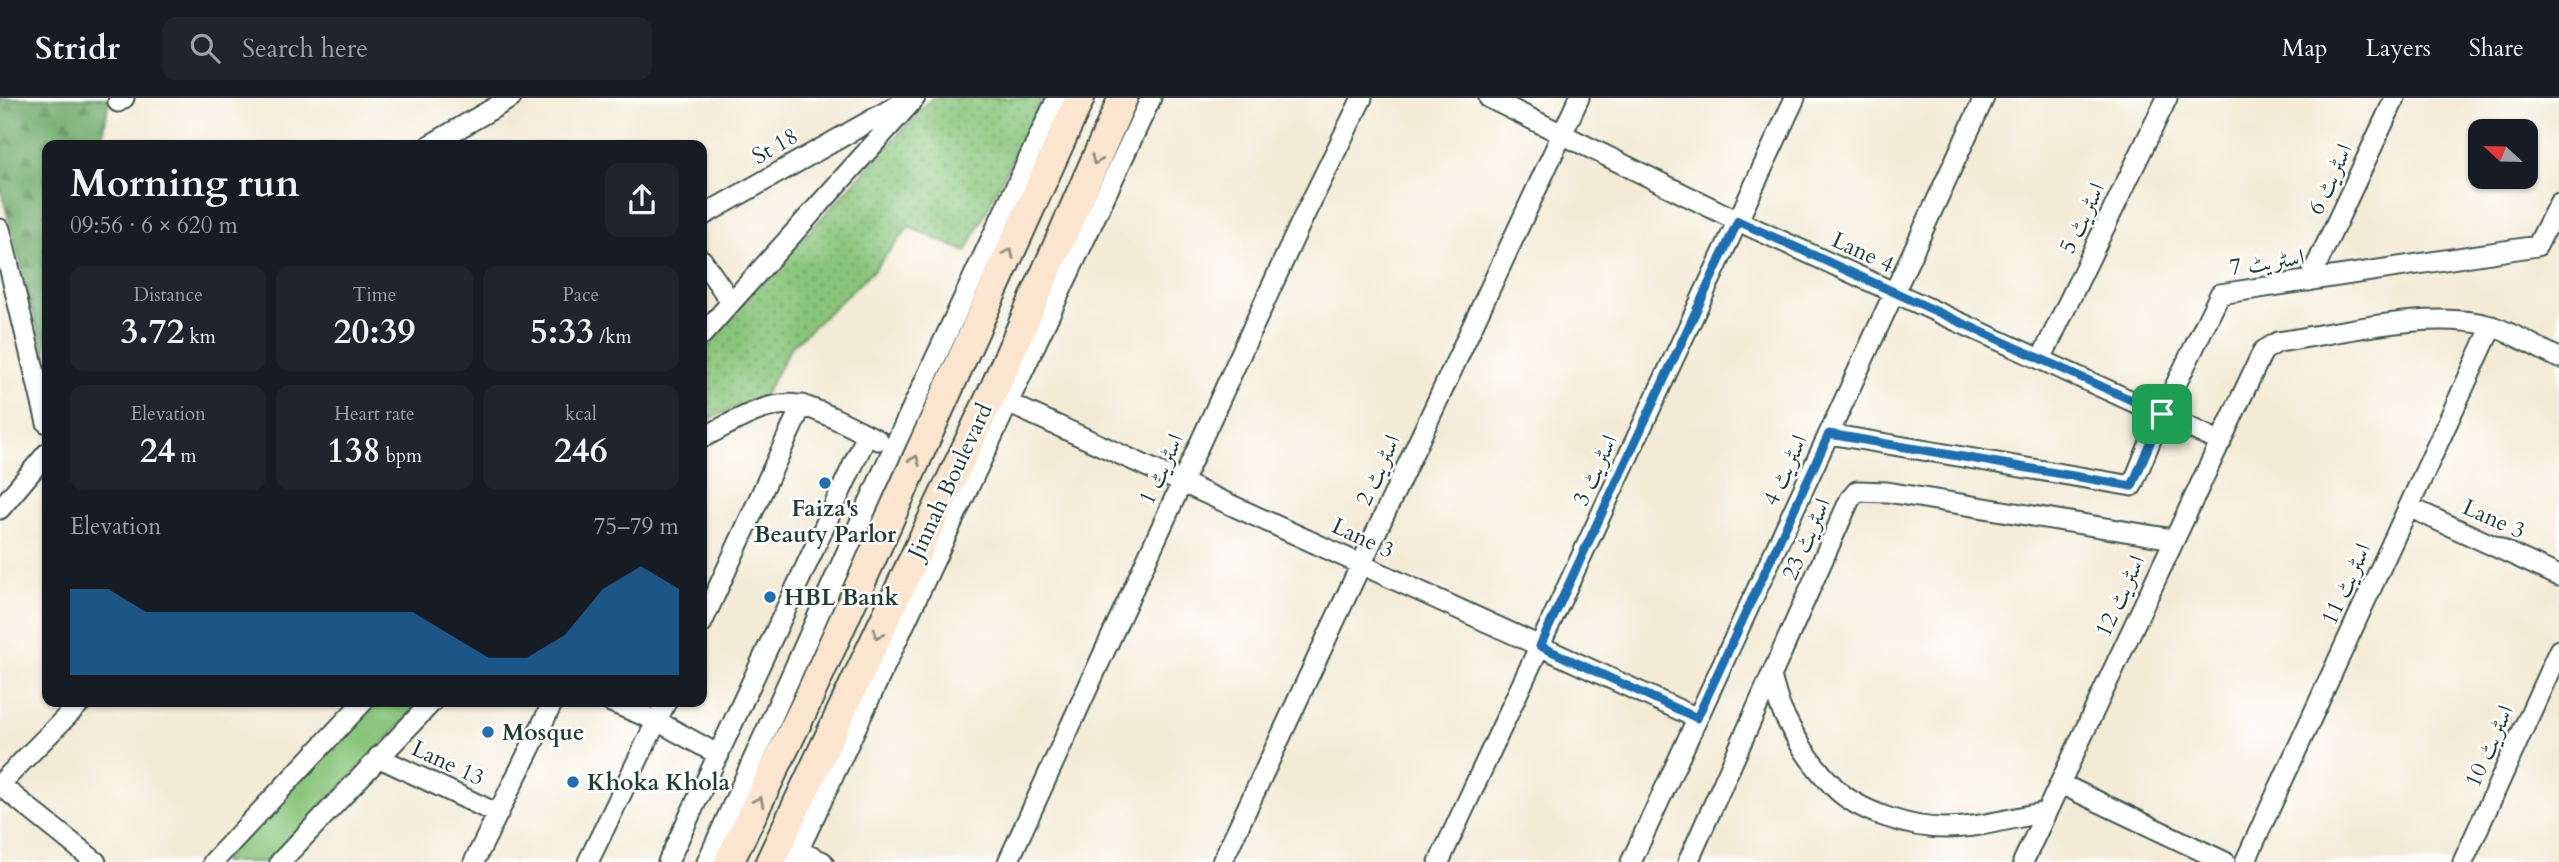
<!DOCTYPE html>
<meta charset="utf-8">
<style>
:root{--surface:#171b24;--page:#20242c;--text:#f1f3f6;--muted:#9ea1a6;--line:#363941;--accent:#1f6fb2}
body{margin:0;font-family:Cardo,Amiri,serif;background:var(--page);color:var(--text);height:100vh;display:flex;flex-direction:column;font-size:26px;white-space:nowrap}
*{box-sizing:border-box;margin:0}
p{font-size:23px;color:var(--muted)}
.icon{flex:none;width:38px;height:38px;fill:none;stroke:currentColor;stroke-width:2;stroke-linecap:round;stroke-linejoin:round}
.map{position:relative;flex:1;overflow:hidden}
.panel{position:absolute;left:42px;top:42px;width:665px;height:567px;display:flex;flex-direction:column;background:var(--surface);border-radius:14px;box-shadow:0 2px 5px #0004}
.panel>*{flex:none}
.needle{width:46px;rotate:292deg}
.fabs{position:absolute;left:2468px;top:21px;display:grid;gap:14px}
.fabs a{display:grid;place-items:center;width:70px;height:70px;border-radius:14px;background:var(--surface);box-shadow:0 2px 5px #0004;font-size:35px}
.pin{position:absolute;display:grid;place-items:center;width:60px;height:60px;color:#fff;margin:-30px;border-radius:14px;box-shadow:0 4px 10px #0006}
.round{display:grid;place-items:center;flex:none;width:74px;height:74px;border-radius:14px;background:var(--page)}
.summary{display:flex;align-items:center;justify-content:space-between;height:119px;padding:0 28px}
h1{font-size:38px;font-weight:600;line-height:52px}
.figures{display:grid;grid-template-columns:repeat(3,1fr);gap:10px;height:119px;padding:7px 28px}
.figures div{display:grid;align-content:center;border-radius:14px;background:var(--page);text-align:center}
.figures b{font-size:35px;font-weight:600}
.figures small{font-size:19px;font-weight:400}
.figures p{font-size:19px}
.chart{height:196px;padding:14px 28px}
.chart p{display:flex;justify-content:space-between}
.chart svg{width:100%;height:126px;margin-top:7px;fill:var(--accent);opacity:.7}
header{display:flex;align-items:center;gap:42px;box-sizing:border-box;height:98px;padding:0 35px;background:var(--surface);border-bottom:2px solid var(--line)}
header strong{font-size:33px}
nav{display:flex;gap:38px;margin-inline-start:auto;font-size:24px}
.search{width:490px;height:63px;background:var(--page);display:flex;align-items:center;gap:18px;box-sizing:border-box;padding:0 24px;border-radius:14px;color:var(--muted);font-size:26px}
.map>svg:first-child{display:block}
</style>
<header>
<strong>Stridr</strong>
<div class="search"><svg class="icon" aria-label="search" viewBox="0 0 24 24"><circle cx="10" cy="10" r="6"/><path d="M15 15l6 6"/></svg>Search here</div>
<nav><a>Map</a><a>Layers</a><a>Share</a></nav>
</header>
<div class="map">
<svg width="2559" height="764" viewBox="0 0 2559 764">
<defs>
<pattern id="forest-firs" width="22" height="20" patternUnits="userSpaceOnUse" patternTransform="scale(1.75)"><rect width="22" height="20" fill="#6eaa69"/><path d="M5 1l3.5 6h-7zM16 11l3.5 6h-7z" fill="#5a8c57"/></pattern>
<pattern id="park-dots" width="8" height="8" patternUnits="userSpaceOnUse" patternTransform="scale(1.75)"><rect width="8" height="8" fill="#88c479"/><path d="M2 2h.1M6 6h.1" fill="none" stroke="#6fa064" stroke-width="1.8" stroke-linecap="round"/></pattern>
</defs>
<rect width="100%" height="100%" fill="#fff"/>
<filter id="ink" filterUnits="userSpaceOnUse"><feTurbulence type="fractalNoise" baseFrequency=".0143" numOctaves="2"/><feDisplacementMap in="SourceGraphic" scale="14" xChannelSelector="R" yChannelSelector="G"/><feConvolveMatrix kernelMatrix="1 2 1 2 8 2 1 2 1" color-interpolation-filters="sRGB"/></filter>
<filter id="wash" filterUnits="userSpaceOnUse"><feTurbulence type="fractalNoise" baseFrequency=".00686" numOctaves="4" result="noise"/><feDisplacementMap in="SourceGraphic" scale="28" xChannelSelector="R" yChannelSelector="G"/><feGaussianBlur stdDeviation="1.57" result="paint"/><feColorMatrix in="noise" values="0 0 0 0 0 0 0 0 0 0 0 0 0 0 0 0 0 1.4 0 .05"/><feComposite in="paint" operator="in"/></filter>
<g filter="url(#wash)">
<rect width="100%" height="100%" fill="#f4ebd7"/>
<path fill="#88c479" stroke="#548056" stroke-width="2" d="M371 604H421L271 764H221Z"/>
<path fill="url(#forest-firs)" stroke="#46744e" stroke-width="2" d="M0 0H109L102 47H47V268L0 88Z"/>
<path fill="url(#park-dots)" stroke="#548056" stroke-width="2" d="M932 0H1042L966 154 909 129 873 173 791 249 764 298 702 324V250Z"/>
</g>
<g filter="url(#ink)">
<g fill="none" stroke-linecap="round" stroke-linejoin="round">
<defs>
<path id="street" d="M1489 0 1738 123 2221 344
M118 4 124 0
M430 47 511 0
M702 118 905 3
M0 131 47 325
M702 162 731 204
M2309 183 2395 0
M702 237 915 0
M2041 261 2167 0
M1008 305 1697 620
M1829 336 2132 388 2162 315 2220 196 2537 148 2559 105
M702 340C731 326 765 302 798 307 816 309 860 333 878 342
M2409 409 2559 478
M0 411 47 355
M702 525 802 307
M1771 578C1775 592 1778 607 1785 619 1797 644 1815 670 1835 690 1859 714 1911 730 1944 730 1979 730 2012 720 2046 714
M611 604 657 623 719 657
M378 659 498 716
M0 686 81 604
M2061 686 2225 764
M0 687 96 764
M799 753 823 764
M213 764 363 604
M280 764 432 604
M474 764 553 604
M588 764 666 604
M668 764 867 337
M707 764 894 349 1057 0
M793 764 1151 0
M1008 764 1303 120 1362 0
M1222 764 1579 0
M1439 764 1795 0
M1631 764 1984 0
M1688 764 1850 401 1857 393 1887 394 2173 441
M2023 764 2263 253 2278 244C2340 235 2431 211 2491 228 2514 235 2537 250 2559 260
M2245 764 2492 228
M2463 764 2559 552"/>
<path id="secondary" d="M729 764 804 610 1080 0
M770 764 995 289 1123 0"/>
</defs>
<use href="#street" stroke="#3f574c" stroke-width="23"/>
<use href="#secondary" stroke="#3f574c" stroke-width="32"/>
<use href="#street" stroke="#fff" stroke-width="19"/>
<use href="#secondary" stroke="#fbe5cf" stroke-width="28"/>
</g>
<defs><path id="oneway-chevron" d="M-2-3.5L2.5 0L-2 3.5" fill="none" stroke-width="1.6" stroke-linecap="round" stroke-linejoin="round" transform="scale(1.75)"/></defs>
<g stroke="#8d9182">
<use href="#oneway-chevron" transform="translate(1096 62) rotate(114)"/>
<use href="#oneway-chevron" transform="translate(1009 155) rotate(-66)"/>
<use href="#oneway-chevron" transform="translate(915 362) rotate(-66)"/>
<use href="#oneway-chevron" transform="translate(878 536) rotate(115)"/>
<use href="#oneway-chevron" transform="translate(759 703) rotate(-64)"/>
</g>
</g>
<g fill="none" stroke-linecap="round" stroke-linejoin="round" filter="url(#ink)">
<defs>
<path id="route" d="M1738 123 2162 316 2132 388 1829 336 1697 620 1540 548Z"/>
</defs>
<use href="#route" stroke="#fff" stroke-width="14"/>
<use href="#route" stroke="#1f6fb2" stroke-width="9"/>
</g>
<g fill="#1f6fb2" stroke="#fff" stroke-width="2.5">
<circle cx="825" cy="385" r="7"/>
<circle cx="770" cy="499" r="7"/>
<circle cx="488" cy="634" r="7"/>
<circle cx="573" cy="684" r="7"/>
</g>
<g text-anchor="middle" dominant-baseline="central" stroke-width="5" stroke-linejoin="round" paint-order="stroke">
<g font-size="23" fill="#1f3d34" stroke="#fff">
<text transform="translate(775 48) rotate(-30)">St 18</text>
<text transform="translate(2330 81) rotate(-65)">اسٹریٹ 6</text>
<text transform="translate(2082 120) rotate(-64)">اسٹریٹ 5</text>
<text transform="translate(1863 154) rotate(25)">Lane 4</text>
<text transform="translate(2267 164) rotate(-8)">اسٹریٹ 7</text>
<text transform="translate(1161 371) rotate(-65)">اسٹریٹ 1</text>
<text transform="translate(1378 372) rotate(-65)">اسٹریٹ 2</text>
<text transform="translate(1595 372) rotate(-65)">اسٹریٹ 3</text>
<text transform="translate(1785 372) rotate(-65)">اسٹریٹ 4</text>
<text transform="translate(950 383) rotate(-65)">Jinnah Boulevard</text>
<text transform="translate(2494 421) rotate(24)">Lane 3</text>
<text transform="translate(1363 440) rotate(25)">Lane 3</text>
<text transform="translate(1806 441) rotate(-66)">اسٹریٹ 23</text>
<text transform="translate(2346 486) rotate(-65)">اسٹریٹ 11</text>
<text transform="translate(2120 498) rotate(-65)">اسٹریٹ 12</text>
<text transform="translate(2489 648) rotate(-66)">اسٹریٹ 10</text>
<text transform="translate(448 665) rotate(25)">Lane 13</text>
</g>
<g font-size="23" font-weight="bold" fill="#1f3d34" stroke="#fff" text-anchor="start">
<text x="825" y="410" text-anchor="middle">Faiza's<tspan x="825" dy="26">Beauty Parlor</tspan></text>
<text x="784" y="499">HBL Bank</text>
<text x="502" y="634">Mosque</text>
<text x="587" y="684">Khoka Khola</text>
</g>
</g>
</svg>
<div class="fabs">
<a><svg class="needle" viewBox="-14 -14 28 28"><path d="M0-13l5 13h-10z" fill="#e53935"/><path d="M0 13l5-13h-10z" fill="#9ea1a6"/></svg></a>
</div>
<div class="pin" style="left:2162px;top:316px;background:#1e9e55"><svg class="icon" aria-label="arrive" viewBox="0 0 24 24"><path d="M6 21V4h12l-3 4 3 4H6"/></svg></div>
<section class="panel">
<div class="summary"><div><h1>Morning run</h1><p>09:56 · 6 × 620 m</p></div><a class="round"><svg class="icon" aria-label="share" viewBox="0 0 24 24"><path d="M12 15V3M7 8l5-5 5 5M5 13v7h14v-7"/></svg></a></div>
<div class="figures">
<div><p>Distance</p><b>3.72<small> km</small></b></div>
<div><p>Time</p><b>20:39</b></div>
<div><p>Pace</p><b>5:33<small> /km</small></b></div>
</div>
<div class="figures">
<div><p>Elevation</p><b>24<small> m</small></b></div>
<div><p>Heart rate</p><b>138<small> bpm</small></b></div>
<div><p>kcal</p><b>246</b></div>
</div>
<div class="chart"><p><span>Elevation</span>75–79 m</p>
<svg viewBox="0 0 160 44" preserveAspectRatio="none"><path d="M0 44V14L10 14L20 22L30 22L40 22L50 22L60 22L70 22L80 22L90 22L100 30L110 38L120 38L130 30L140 14L150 6L160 14V44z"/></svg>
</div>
</section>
</div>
